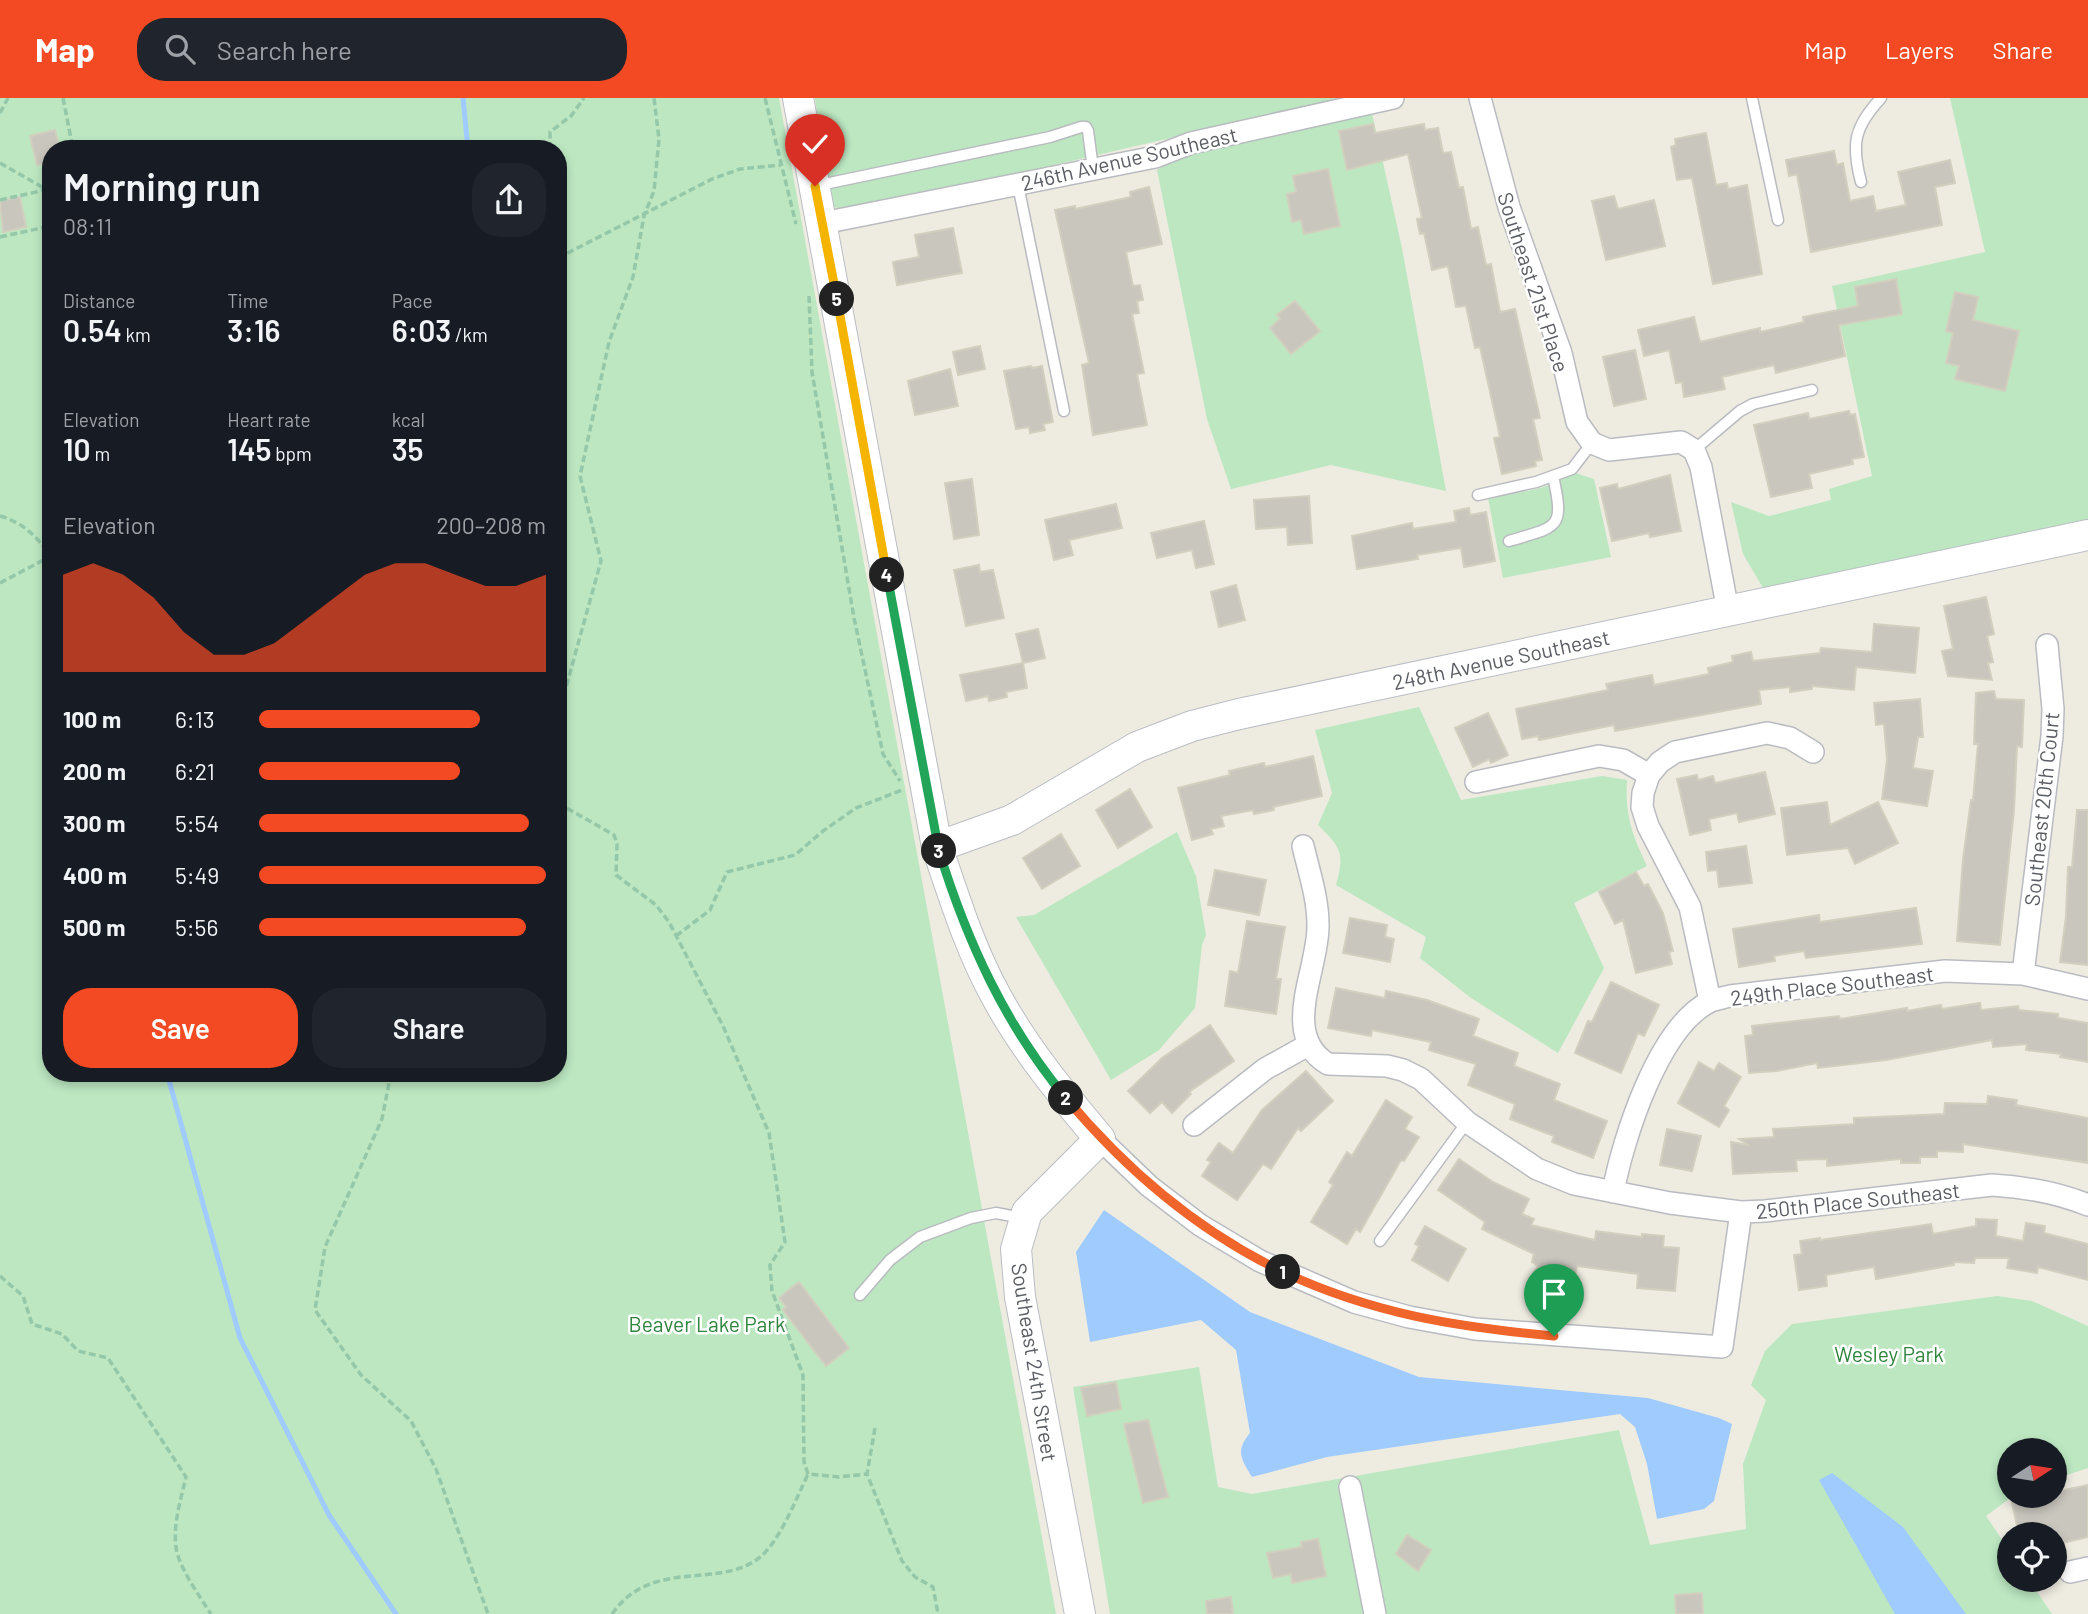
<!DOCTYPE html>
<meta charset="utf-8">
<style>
:root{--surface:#171b24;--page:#20242c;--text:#f1f3f6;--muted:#9ea1a6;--accent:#f34a23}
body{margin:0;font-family:Barlow,sans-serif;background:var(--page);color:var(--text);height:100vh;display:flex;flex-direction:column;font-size:26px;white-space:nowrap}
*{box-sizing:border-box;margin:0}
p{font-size:23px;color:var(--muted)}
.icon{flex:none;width:38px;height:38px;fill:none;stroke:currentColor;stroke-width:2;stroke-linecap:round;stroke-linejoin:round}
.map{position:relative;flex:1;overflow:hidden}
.details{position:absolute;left:42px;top:42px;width:525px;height:942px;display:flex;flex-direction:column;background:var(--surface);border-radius:28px;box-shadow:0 4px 10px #0003}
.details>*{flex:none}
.needle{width:46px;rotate:78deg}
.buttons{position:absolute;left:1997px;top:1340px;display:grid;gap:14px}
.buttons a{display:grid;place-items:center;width:70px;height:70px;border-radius:50%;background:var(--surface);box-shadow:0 4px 10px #0003;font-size:35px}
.pin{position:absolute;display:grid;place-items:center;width:60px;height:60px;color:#fff;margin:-72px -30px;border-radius:50% 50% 50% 0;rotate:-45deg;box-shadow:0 0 7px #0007}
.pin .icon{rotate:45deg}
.km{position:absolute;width:35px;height:35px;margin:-18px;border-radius:50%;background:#222;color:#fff;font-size:19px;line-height:35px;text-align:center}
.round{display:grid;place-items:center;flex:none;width:74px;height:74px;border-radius:28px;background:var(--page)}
.headline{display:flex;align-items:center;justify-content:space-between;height:119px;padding:0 21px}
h1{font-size:38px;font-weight:600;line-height:52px}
.stats{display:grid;grid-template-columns:repeat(3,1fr);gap:10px;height:119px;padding:7px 21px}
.stats div{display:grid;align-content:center}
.stats b{font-size:30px;font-weight:600}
.stats small{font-size:19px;font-weight:400}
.stats p{font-size:19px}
.chart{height:196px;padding:14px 21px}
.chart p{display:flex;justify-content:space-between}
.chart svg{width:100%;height:126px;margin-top:7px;fill:var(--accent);opacity:.7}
.cta{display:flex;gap:14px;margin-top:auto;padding:14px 21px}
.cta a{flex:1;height:80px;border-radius:28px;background:var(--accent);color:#fff;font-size:28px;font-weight:600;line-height:80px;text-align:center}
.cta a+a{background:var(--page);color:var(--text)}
ul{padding:0 21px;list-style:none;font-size:23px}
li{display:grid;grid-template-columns:112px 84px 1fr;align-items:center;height:52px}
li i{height:18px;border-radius:9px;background:var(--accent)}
header{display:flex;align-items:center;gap:42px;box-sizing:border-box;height:98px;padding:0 35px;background:var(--accent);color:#fff}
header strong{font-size:33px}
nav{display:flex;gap:38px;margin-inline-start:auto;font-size:24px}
.search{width:490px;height:63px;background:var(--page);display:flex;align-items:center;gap:18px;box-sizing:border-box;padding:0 24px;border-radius:28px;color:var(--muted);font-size:26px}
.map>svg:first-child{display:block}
</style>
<header>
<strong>Map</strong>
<div class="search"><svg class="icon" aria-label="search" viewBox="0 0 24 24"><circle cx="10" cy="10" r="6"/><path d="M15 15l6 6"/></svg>Search here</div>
<nav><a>Map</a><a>Layers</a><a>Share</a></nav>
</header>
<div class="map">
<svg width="2088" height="1516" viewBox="0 0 2088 1516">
<rect width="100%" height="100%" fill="#eeece1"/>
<path fill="#bce7c1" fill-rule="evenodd" d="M0 0H779L1056 1516H0ZM51 51H558V975H51Z
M815 0H1343L846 115 833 108 828 97Z
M1950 0H2088V421L1763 490 1743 456 1731 404 1769 418 1831 402 1829 391 1872 378 1832 188 1985 154Z
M1372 15 1402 150 1446 393 1331 367 1231 391 1207 321 1157 72 1189 53Z
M1572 374 1594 381 1611 459 1503 480 1488 400C1514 395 1552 392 1572 374Z
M1419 609 1461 702 1602 678 1627 682C1625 718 1632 736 1647 768L1574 805 1604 870 1558 955 1471 900 1420 860 1426 839 1336 787C1345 754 1341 750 1318 727L1332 695 1315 632Z
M1177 734 1196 778 1206 837 1202 847 1195 910 1159 952 1111 982 1016 819 1034 817Z
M1997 1198 2032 1203 2088 1228V1370L2055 1381 2054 1353H2009V1398H2013L1986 1418 2009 1452V1482H2029L2052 1516H1110L1073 1289 1199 1269 1218 1389 1252 1396 1619 1332 1650 1447 1746 1431 1743 1366 1766 1302 1751 1287 1765 1253 1792 1226Z"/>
<path fill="#a0cbff" d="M1104 1112 1250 1214 1419 1279 1648 1300 1719 1320 1732 1326 1714 1403 1704 1411 1657 1421 1647 1366 1635 1329 1620 1316 1327 1359 1252 1379C1241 1361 1235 1353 1250 1335L1236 1252 1201 1222 1090 1244 1076 1154Z
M1832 1375 1903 1429 1966 1516H1895L1819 1382Z"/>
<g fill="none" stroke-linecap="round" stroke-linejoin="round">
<path stroke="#a0cbff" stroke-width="5" d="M463 0 468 51
M167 975 240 1240 329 1417 396 1516"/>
</g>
<path fill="#c9c6be" stroke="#d3cfbf" stroke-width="2" d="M1373 26 1375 35 1424 26 1425 32 1438 30 1443 55 1451 54 1459 90 1463 89 1471 131 1478 129 1486 167 1491 166 1500 214 1515 211 1540 320 1533 321 1542 362 1535 363 1536 368 1502 376 1494 340 1500 339 1480 249 1475 250 1466 208 1456 209 1448 168 1432 172 1424 135 1420 136 1417 121 1422 120 1408 56 1347 72 1339 33Z
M55 32 60 51H51V64L37 67 30 38Z
M1706 35 1716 87 1727 85 1728 91 1747 87 1762 176 1713 186 1692 80 1677 82 1671 49 1676 47 1675 41Z
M1834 53 1837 67 1843 65 1850 103 1873 98 1876 113 1906 107 1898 74 1950 62 1955 85 1935 89 1942 127 1811 154 1797 76 1789 78 1786 62Z
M1328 71 1340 128 1304 136 1301 122 1292 124 1287 96 1296 94 1293 78Z
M1149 89 1162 146 1126 154 1133 188 1140 187 1143 202 1137 203 1139 215 1132 216 1144 275 1137 276 1147 327 1093 337 1082 267 1089 265 1055 112 1075 108V111L1131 99 1130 94Z
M1614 98 1618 111 1654 102 1665 148 1606 162 1592 103Z
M20 99 26 129 3 134 0 103Z
M953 130 962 175 897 187 893 164 919 159 915 137Z
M1896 181 1902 216 1839 227 1845 258 1776 275 1774 267 1722 279 1725 291 1684 299 1682 284 1676 285 1669 252 1644 258 1638 232 1694 219 1700 244 1760 230V234L1804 224 1803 219 1858 208 1855 189Z
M1955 194 1978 199 1973 222 2019 233 2005 293 1955 281 1959 268 1946 265 1953 235 1946 233Z
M1295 203 1320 233 1291 256 1270 230 1280 221 1277 217Z
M980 248 985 271 958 277 953 254Z
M1635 252 1646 301 1614 308 1603 259Z
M1031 268 1032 270 1042 268 1053 324 1043 326 1045 332 1030 335 1029 329 1016 331 1004 273Z
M950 271 958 308 915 317 908 283Z
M1849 313 1850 317 1855 316 1864 359 1852 361 1853 366 1809 376 1812 390 1771 399 1754 327 1808 315 1809 321Z
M1670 377 1681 433 1650 439 1649 435 1612 443 1600 390 1617 386 1618 391Z
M972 381 979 437 954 441 945 385Z
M1309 398 1312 445 1288 447 1287 429 1256 431 1254 402Z
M1116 406 1122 430 1069 442 1073 457 1054 462 1045 422Z
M1469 410 1470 417 1486 414 1495 463 1464 469 1461 450 1417 457 1418 461 1357 471 1352 438 1412 425 1413 431 1456 424 1454 413Z
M1204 423 1214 466 1196 470 1192 452 1157 460 1151 435Z
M979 467 980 474 993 472 1004 520 966 528 954 472Z
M1236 487 1245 522 1219 529 1211 494Z
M1986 499 1994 536 1987 538 1993 564 1988 565 1992 582 1948 578 1942 553 1953 551 1944 508Z
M1874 526 1919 530 1915 575 1856 569 1854 592 1812 588V591L1790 594V589L1759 592 1761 606 1615 633 1614 627 1539 642 1538 638 1522 641 1516 611 1608 592 1606 586 1652 577 1654 587 1709 576 1708 570 1733 564 1732 558 1751 554 1753 563 1820 555 1821 550 1872 554Z
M1038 531 1045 560 1023 565 1016 536Z
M1023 565 1027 590 1006 594 1007 599 989 603 988 598 966 603 960 577Z
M1994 593 1996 601 2024 602 2022 649 2017 648 2014 712 2000 847 1957 843 1963 761 1971 702H1973L1978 646H1974L1976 595Z
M1920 601 1923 639H1918L1913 670 1933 673 1927 708 1882 701 1887 662 1884 626 1876 627 1874 605Z
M1488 615 1508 657 1491 665 1489 661 1473 669 1455 630Z
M1313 658 1322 698 1273 709 1274 712 1254 716 1253 712 1221 718 1224 728 1211 731 1213 736 1192 742 1178 690 1230 677 1229 673 1264 665 1265 669Z
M1765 674 1775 716 1739 724 1737 715 1709 721 1711 732 1690 737 1677 681 1697 677 1698 682 1713 678 1715 685Z
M1130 691 1152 729 1118 750 1096 712Z
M1827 704 1830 727 1878 704 1898 745 1855 766 1848 750 1787 757 1781 710Z
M2077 712H2088V867L2060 864 2066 818 2068 769H2072Z
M1061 736 1080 768 1042 791 1023 760Z
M1746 748 1752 785 1719 789 1717 772 1708 773 1706 754Z
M1215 772 1266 782 1259 817 1208 807Z
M1636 774 1644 788 1648 786 1663 815 1673 853 1669 854 1672 866 1636 875 1623 822 1615 826 1599 794Z
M1916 810 1922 846 1806 860 1804 853 1774 858 1775 863 1739 869 1733 831 1819 817 1820 824Z
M1350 820 1387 827 1385 839 1394 841 1390 864 1343 855Z
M1247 823 1285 829 1276 881H1281L1276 916 1225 908 1230 873 1238 875Z
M1611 884 1659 907 1644 938 1638 935 1621 975 1575 955 1588 923 1592 924Z
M1336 890 1385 900 1386 893 1427 902 1479 921 1473 938 1518 955 1514 968 1560 986 1554 1002 1607 1023 1593 1060 1552 1044 1554 1038 1510 1021 1515 1006 1468 987 1476 966 1429 952 1431 944 1372 932 1371 938 1328 930Z
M1980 905 1981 912 2018 908 2019 912 2058 916V920L2088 925V964L2060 959 2061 956 2026 952 2027 946 1993 949 1992 942 1886 962 1818 970 1817 965 1777 973 1749 975 1745 938 1753 937 1752 928 1839 918 1840 921 1907 910V913L1941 907 1942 911Z
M1210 927 1234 963 1189 994 1191 996 1172 1015 1162 1004 1150 1015 1128 993 1162 960Z
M1699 964 1714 973 1719 965 1741 979 1724 1008 1729 1012 1719 1029 1678 1005Z
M1306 973 1333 1003 1301 1033 1298 1030 1271 1071 1263 1066 1237 1102 1202 1078 1211 1064 1207 1062 1219 1045 1233 1055 1262 1012Z
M1988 998 2017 1002 2016 1007 2088 1020V1065L1963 1046V1054L1937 1053V1059H1920V1065H1901V1061L1827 1068V1061L1796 1062 1797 1073 1733 1076 1731 1044 1749 1047 1739 1041 1774 1039 1773 1031 1854 1026V1020L1944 1016 1945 1005 1987 1006Z
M1386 1002 1412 1019 1405 1031 1419 1039 1404 1063 1401 1062 1360 1134 1356 1131 1347 1146 1311 1124 1333 1087 1329 1084 1347 1054 1352 1058Z
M1667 1031 1701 1038 1692 1073 1660 1067Z
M1459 1061 1493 1084 1529 1101 1522 1116 1534 1121 1531 1127 1595 1142 1596 1133 1642 1139V1136L1664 1138 1663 1149 1679 1150 1675 1193 1637 1190 1638 1176 1577 1168 1574 1182 1535 1173 1538 1168 1532 1164 1534 1156 1482 1131 1485 1124 1438 1092Z
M1976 1121 1997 1122 1996 1138 2023 1143 2026 1125 2045 1128 2044 1135 2088 1146V1182L2038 1169 2037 1175 2007 1170 2009 1160H1975L1974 1165 1954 1164V1167L1876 1181 1874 1169 1826 1177 1827 1188 1799 1192 1794 1157 1802 1156 1800 1143 1820 1140V1142L1931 1126 1933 1136 1976 1128Z
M1425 1128 1466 1151 1448 1183 1412 1162 1419 1148 1415 1146Z
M799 1184 849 1250 826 1268 783 1212 786 1209 779 1200Z
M1116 1284 1121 1311 1087 1318 1081 1290Z
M1148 1322 1168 1399 1143 1405 1124 1326Z
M2088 1387V1439L2054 1447V1437H2019L2012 1405 2040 1398H2054V1394Z
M1407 1437 1431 1452 1418 1473 1396 1456Z
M1318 1441 1326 1478 1292 1485 1291 1476 1273 1480 1267 1455 1302 1449 1301 1444Z
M1702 1495 1703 1516H1676L1675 1497Z
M1231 1499 1233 1516H1207L1206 1503Z"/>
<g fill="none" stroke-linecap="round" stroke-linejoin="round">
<defs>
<path id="lane" d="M1752 0 1778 122
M1861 84C1851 46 1854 29 1881 0
M1018 87 1064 313
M815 88 1050 39 1081 29H1086L1088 33 1093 71
M1694 352 1740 313 1753 306 1812 292
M1478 397 1536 384 1572 371 1592 345
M1509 443C1558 428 1565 432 1553 378
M1380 1143 1467 1024
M860 1197 890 1162 920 1139 971 1120 996 1115 1022 1120"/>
<path id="street" d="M1480 0 1509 109 1561 255 1577 324 1592 345 1609 352 1681 344 1694 352 1701 369 1728 513
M823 125 1155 59 1191 45 1393 0
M1649 677 1643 695 1642 709 1648 728 1690 809 1710 903
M1476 684 1599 658 1623 662 1649 677 1660 664 1675 654 1767 635 1790 640 1813 654
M1303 748C1309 774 1318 800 1318 827 1319 871 1279 937 1328 966L1387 968 1403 972 1421 981 1467 1024 1537 1071 1574 1086 1670 1105 1741 1114 1765 1113 1992 1087C2026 1089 2056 1094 2088 1107
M2023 876 2052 638 2053 611 2047 547
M1194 1027 1265 971 1308 947
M1100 1041 1149 1088 1200 1127 1260 1163 1354 1204 1409 1219 1475 1231 1722 1249 1741 1114
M1613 1094C1623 1041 1658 930 1709 904 1715 901 1723 900 1730 898L1945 873 2023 876 2088 891
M1350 1389 1375 1516
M2070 1474 2088 1470"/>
<path id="secondary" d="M798 0 937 749C954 799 970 851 996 898 1024 950 1062 996 1100 1041L1027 1114 1016 1151 1020 1199 1080 1516
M937 749 1012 722 1137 649 1192 628 1239 616 2088 437"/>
</defs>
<use href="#lane" stroke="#b9bbc1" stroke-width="13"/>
<use href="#street" stroke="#b9bbc1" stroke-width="24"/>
<use href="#secondary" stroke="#babdc4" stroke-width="32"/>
<path stroke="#94c8a9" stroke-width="3.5" stroke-dasharray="7 3.5" stroke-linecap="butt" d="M63 0 73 51
M765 0 796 126
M0 15 8 0
M550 51V34L571 18 584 0
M0 65 51 94
M0 102 45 92
M0 139 51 128
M558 160 712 81 740 71 781 67
M809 198 812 274 854 520 883 656 900 683
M0 418C24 425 36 438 51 458
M0 485 51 458
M558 618 601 463 580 378 609 244 633 179 644 118 654 93 659 41 654 0
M558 705 614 737 617 746 616 777 656 807 669 824 723 928 769 1035 785 1144 770 1167 772 1193 803 1277 804 1364 808 1376 839 1379 867 1376
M676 838 710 812 727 774 795 757 823 733 856 710 902 692
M391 975 382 1021 325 1149 315 1212 361 1277 411 1323 436 1371 488 1516
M0 1178 23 1198 32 1226 62 1236 78 1253 108 1260 186 1379C181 1401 173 1425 176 1449 178 1468 200 1499 211 1516
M875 1330 867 1376 902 1463 915 1479 933 1489 938 1516
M612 1516C652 1459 717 1492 759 1460 779 1445 797 1399 808 1376"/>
<use href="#lane" stroke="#fff" stroke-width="10"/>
<use href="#street" stroke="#fff" stroke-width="21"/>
<use href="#secondary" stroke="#fff" stroke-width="30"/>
</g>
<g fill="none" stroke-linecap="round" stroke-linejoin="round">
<defs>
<path id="split-1" d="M1283 1174C1373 1216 1457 1229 1554 1238"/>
<path id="split-2" d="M1066 1000C1127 1073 1198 1133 1283 1174"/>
<path id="split-3" d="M939 753C967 843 1005 927 1066 1000"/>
<path id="split-4" d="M887 477 939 753"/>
<path id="split-5" d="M837 201 887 477"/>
<path id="split-6" d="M815 88 837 201"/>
</defs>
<use href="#split-1" stroke="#fff" stroke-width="14"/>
<use href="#split-2" stroke="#fff" stroke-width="14"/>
<use href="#split-3" stroke="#fff" stroke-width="14"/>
<use href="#split-4" stroke="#fff" stroke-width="14"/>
<use href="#split-5" stroke="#fff" stroke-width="14"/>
<use href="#split-6" stroke="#fff" stroke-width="14"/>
<use href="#split-1" stroke="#f0652b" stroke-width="9"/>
<use href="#split-2" stroke="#f0652b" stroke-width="9"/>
<use href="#split-3" stroke="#22a559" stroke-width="9"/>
<use href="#split-4" stroke="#22a559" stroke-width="9"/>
<use href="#split-5" stroke="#f5b400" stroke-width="9"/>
<use href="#split-6" stroke="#f5b400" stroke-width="9"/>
</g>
<g text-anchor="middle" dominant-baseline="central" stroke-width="5" stroke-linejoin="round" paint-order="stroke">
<g font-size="21" fill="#5a5d63" stroke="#fff">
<text transform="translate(1129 60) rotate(-13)">246th Avenue Southeast</text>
<text transform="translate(1534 184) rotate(72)">Southeast 21st Place</text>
<text transform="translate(1501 561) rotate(-12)">248th Avenue Southeast</text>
<text transform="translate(2041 711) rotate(-84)">Southeast 20th Court</text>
<text transform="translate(1832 887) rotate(-7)">249th Place Southeast</text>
<text transform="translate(1858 1102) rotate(-6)">250th Place Southeast</text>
<text transform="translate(1035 1264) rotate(81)">Southeast 24th Street</text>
</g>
<g font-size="21" fill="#2f853d" stroke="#fff">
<text x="707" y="1225">Beaver Lake Park</text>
<text x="1889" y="1255">Wesley Park</text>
</g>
</g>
</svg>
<div class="buttons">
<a><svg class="needle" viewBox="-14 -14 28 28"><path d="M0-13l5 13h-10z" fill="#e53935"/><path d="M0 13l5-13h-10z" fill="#9ea1a6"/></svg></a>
<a><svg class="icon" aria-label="locate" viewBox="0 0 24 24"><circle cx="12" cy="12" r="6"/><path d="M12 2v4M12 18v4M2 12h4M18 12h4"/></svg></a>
</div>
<div class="pin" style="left:1554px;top:1238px;background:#1e9e55"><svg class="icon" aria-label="arrive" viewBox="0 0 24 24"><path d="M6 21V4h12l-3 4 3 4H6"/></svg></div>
<div class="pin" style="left:815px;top:88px;background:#d93025"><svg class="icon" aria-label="check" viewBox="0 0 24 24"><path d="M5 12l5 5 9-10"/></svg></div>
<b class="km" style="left:1283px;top:1174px">1</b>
<b class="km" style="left:1066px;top:1000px">2</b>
<b class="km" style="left:939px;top:753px">3</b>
<b class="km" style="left:887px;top:477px">4</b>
<b class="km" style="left:837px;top:201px">5</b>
<section class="details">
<div class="headline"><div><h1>Morning run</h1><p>08:11</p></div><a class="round"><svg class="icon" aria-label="share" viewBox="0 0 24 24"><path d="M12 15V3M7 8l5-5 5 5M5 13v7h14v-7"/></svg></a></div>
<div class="stats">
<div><p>Distance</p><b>0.54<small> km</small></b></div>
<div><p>Time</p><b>3:16</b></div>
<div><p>Pace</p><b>6:03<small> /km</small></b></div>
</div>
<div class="stats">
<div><p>Elevation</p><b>10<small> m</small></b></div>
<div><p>Heart rate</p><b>145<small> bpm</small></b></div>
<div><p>kcal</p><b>35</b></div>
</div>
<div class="chart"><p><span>Elevation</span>200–208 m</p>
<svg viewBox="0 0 160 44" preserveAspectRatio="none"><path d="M0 44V10L10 6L20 10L30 18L40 30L50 38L60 38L70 34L80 26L90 18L100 10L110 6L120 6L130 10L140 14L150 14L160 10V44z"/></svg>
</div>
<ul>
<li><b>100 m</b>6:13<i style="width:77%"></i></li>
<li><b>200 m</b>6:21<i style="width:70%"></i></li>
<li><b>300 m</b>5:54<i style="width:94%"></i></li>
<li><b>400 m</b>5:49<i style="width:100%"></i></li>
<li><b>500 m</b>5:56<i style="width:93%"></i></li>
</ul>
<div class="cta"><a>Save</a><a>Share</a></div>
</section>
</div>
